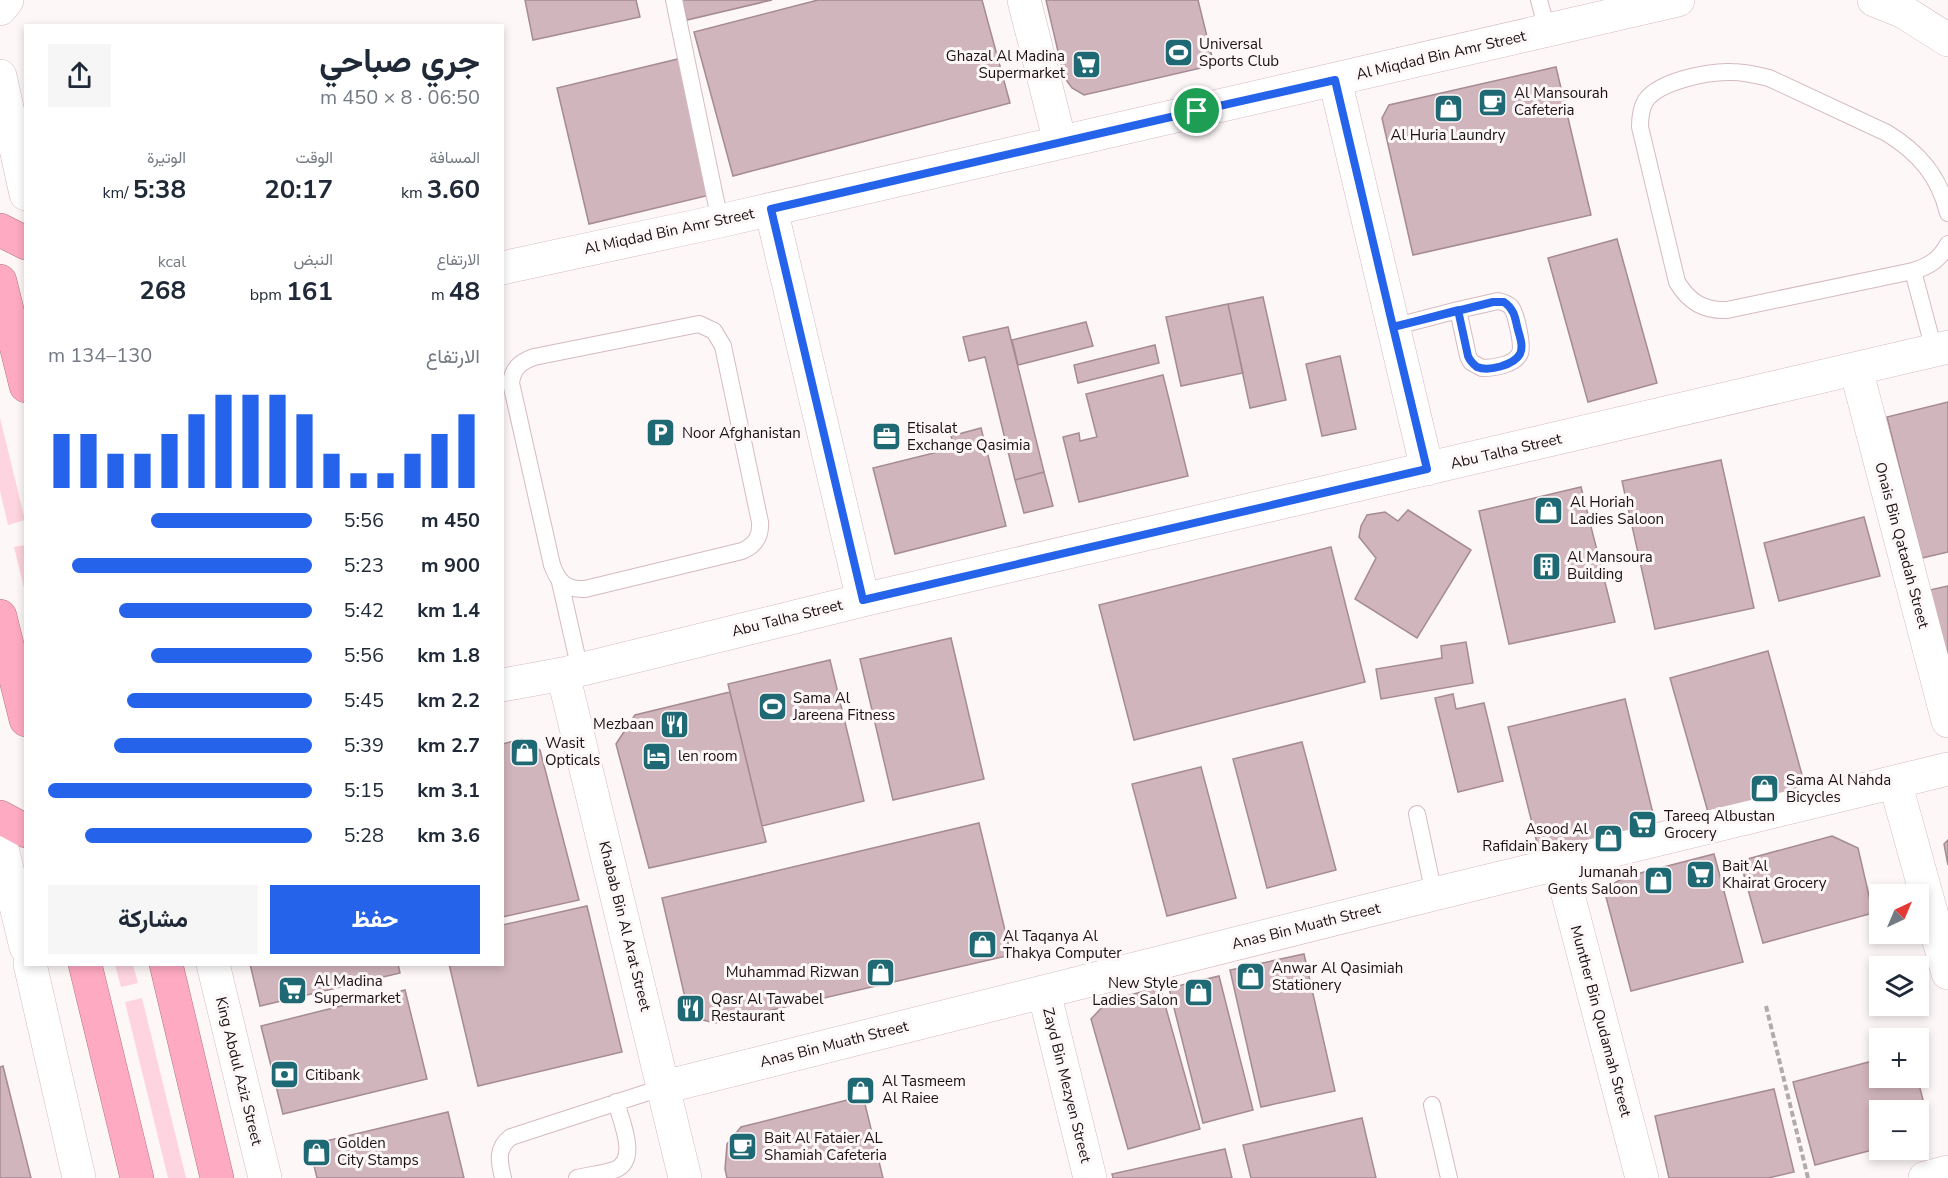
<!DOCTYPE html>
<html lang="ar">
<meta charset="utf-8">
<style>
:root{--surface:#fff;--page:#f6f6f7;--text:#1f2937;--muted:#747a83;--accent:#2563eb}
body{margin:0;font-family:"Nunito Sans",Vazirmatn,sans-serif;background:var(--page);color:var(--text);direction:rtl;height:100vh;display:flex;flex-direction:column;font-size:22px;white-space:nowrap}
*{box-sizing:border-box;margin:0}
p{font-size:20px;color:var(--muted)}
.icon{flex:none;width:33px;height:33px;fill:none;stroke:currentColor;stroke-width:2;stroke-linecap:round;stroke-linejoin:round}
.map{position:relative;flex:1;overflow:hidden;direction:ltr}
.side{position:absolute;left:24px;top:24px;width:480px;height:942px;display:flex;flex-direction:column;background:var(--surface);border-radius:0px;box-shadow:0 3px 9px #0003;direction:rtl}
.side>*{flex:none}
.needle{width:39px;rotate:44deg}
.fabs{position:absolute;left:1869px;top:884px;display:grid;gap:12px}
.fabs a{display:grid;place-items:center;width:60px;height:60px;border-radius:0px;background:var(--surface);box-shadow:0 3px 9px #0003;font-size:30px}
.pin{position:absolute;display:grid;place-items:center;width:51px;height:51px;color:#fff;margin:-26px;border:3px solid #fff;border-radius:50%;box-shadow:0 2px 6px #0007}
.round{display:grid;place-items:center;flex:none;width:63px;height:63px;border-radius:0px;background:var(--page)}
.summary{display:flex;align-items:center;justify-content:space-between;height:102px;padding:0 24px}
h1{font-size:33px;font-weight:700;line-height:45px}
.figures{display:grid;grid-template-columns:repeat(3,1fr);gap:9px;height:102px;padding:6px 24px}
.figures div{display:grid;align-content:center}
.figures b{font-size:26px;font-weight:700}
.figures small{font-size:16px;font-weight:400}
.figures p{font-size:16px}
.chart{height:168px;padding:12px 24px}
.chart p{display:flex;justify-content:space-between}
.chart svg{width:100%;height:108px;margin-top:6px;stroke:var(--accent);stroke-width:6}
.action{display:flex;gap:12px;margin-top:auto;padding:12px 24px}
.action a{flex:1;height:69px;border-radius:0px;background:var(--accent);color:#fff;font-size:24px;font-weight:700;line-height:69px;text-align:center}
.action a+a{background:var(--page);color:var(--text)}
ul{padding:0 24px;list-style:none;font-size:20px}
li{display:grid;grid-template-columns:96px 72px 1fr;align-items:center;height:45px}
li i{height:15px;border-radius:8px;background:var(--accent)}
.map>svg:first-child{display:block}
</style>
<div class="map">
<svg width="1948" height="1178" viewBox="0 0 1948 1178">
<rect width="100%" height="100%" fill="#fdf7f8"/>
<path fill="#fdd4df" d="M0 418 25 520 8 525 0 491Z
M25 545H26L25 592 14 547Z
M115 965H133L138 983 121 987Z
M142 998 186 1178H168L125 1002Z"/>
<path fill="#d1b5bc" stroke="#a68b92" stroke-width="1.5" d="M525 0H636L640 17 533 40Z
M682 0H772L687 20Z
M818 0H982L1010 103 733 176 694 32Z
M1046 0H1198L1214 65 1084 95 1072 88 1064 77Z
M682 58 714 194 589 224 557 88Z
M1556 67 1591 215 1413 255 1382 118 1389 105Z
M1617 239 1657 383 1588 402 1548 258Z
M1263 297 1286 400 1250 408 1228 304Z
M1228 304 1243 373 1181 386 1166 317Z
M1086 322 1093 346 1018 365 1012 340Z
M1008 327 1044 472 1015 480 985 357 969 361 963 337Z
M1155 345 1159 363 1078 383 1074 365Z
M1340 356 1356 429 1322 436 1306 364Z
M1163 375 1188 476 1079 502 1063 437 1079 433 1080 441 1097 437 1086 394Z
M1948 402V552L1922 558 1887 417Z
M981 428 1006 526 895 554 873 468 954 448 951 436Z
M1721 460 1754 608 1655 629 1622 481Z
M1044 472 1053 506 1024 513 1015 480Z
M1581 487 1615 622 1509 644 1479 511Z
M1408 510 1471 550 1417 638 1355 599 1376 558 1359 537 1361 526 1367 515 1385 512 1398 521Z
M1864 517 1880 576 1779 601 1764 543Z
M1331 547 1365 682 1134 740 1099 605Z
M1948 586V691L1925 591Z
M951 638 984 779 893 800 860 659Z
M1466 642 1473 683 1381 699 1376 669 1442 658 1441 646Z
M1768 651 1807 793 1710 819 1670 678Z
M830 660 864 801 762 826 728 684Z
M730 692 766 842 649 868 616 744 635 715Z
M1453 694 1456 709 1484 703 1503 781 1458 792 1435 698Z
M1625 699 1659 838 1543 867 1508 727Z
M522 739 540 750 579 900 502 917V744Z
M1302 742 1336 870 1267 888 1233 759Z
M1201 767 1236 898 1167 916 1132 784Z
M979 823 1011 955 715 1023 699 1019 686 1002 662 898Z
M1832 836 1858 848 1873 913 1763 943 1740 861Z
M1948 840V865L1944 844Z
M1714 854 1743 962 1631 991 1606 897 1611 885 1625 877Z
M587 906 622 1052 478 1086 449 964H502V925Z
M1304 954 1335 1091 1261 1107 1230 970Z
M250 964H398L400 973 260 1006Z
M1219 976 1253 1110 1203 1123 1169 988Z
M1160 987 1200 1129 1128 1149 1091 1019 1108 1001Z
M405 990 427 1079 283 1114 261 1026Z
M1880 1059V1077H1917L1928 1119 1919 1138 1918 1110H1880V1148L1815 1165 1793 1082Z
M3 1066 31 1178H0V1067Z
M1774 1089 1794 1172 1768 1178H1669L1655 1116Z
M863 1096 883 1178H727L725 1169 727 1144 741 1127Z
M448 1112 464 1178H317L309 1145Z
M1362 1118 1376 1178H1251L1243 1145Z
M1225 1149 1232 1178H1113L1112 1174Z"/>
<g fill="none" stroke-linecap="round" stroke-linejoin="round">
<defs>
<path id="lane" d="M674 0 720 221
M1539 0 1547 30
M1948 213C1939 176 1919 153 1887 133L1769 78C1757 75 1745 72 1732 72 1709 71 1660 81 1646 100 1641 108 1640 117 1640 127L1677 282C1689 302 1704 311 1727 310L1913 271C1930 266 1940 259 1948 244
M1913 271 1934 350
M1498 301C1503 302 1507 303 1511 307 1516 313 1523 345 1520 353 1515 365 1494 368 1482 368L1471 362 1468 356 1458 310Z
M699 324 714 331 723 346 760 522C761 536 756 545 742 551L585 589C566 590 558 582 552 565L511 383C513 368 520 362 534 357Z
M1393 327 1458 310
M560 582 580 670
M1417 814 1434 894
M1432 1105 1449 1178
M503 1178C499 1162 496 1148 511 1137L664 1087
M577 1178C589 1175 602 1174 614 1170 640 1161 621 1121 616 1102"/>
<path id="street" d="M1024 0 1060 142
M1874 0 1904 12 1948 40
M0 9 7 0
M0 76 26 194
M1335 80 1427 469
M771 209 863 600
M502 268 720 221 1678 0
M1856 369 1948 721
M563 674 685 1178
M502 685 563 674 863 600 1948 347
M1895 782 1948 973
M0 840 26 947
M1560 864 1642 1178
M30 964 79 1178
M213 964 265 1178
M1044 992 1090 1178
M664 1087 1434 894 1948 769
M1925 1178 1948 1172"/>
<path id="highway" d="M0 230 26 243
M0 281 26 386
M0 616 26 720
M0 817 26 831
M85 964 137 1178
M166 964 217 1178"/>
</defs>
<use href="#lane" stroke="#d6bac1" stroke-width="18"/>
<use href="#street" stroke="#d6bac1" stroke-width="34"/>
<use href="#highway" stroke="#af7485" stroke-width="34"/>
<path stroke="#b2abac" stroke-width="4" stroke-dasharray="6 3" stroke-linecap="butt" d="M1766 1006 1808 1178"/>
<use href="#lane" stroke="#fff" stroke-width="16"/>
<use href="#street" stroke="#fff" stroke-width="33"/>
<use href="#highway" stroke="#ffaac3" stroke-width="33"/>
</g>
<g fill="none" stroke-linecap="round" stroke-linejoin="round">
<defs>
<path id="route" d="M1197 111 771 209 863 600 1427 469 1393 327 1458 310 1468 356C1470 361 1473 364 1477 367 1488 372 1514 365 1520 354 1524 345 1519 335 1517 326 1515 316 1513 308 1504 302H1493L1393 327 1335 80 1197 111"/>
</defs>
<use href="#route" stroke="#fff" stroke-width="12"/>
<use href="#route" stroke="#2563eb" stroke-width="8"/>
</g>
<defs>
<symbol id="stadium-square" viewBox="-11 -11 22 22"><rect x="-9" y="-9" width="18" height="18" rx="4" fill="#1f6974" stroke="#fdf7f8"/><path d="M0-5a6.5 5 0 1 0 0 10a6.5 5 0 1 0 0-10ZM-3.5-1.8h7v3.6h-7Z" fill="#fff"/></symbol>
<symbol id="supermarket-square" viewBox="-11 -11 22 22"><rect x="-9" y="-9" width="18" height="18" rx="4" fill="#1f6974" stroke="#fdf7f8"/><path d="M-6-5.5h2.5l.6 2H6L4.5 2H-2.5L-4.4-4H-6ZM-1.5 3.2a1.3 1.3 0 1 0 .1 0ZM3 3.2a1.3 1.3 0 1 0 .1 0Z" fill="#fff"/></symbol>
<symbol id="cafe-square" viewBox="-11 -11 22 22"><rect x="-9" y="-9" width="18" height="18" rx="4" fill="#1f6974" stroke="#fdf7f8"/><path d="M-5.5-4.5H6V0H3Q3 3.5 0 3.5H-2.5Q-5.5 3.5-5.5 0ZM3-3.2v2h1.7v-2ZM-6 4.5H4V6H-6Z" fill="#fff"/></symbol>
<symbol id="shop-square" viewBox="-11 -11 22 22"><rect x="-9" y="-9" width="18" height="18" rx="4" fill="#1f6974" stroke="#fdf7f8"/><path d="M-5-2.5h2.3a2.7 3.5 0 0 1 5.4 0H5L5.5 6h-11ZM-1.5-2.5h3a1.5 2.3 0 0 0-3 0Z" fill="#fff"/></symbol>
<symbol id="parking-square" viewBox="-11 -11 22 22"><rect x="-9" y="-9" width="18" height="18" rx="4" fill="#1f6974" stroke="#fdf7f8"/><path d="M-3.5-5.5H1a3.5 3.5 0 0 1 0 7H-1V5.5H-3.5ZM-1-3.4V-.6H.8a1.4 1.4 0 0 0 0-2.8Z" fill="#fff"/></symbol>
<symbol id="office-square" viewBox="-11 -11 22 22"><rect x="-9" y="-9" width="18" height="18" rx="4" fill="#1f6974" stroke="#fdf7f8"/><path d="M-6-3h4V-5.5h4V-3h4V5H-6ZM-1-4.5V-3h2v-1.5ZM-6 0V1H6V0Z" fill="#fff"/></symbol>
<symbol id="building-square" viewBox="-11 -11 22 22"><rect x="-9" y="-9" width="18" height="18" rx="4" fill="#1f6974" stroke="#fdf7f8"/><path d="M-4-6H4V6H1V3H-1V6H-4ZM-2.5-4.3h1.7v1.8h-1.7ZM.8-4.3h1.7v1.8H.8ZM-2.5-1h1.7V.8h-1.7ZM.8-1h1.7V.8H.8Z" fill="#fff"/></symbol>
<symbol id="restaurant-square" viewBox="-11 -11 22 22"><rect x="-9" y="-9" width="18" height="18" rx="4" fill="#1f6974" stroke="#fdf7f8"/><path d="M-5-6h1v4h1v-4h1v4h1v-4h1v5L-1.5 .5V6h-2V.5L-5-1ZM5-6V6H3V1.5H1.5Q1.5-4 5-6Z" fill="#fff"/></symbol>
<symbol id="hotel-square" viewBox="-11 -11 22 22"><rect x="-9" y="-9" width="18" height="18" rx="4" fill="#1f6974" stroke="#fdf7f8"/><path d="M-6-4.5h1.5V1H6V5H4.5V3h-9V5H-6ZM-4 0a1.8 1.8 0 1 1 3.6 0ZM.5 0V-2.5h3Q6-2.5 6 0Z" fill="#fff"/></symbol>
<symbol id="bank-square" viewBox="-11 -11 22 22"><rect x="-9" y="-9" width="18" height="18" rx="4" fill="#1f6974" stroke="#fdf7f8"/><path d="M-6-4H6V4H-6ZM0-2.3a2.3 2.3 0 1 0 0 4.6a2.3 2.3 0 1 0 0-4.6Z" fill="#fff"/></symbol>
</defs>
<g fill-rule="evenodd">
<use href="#stadium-square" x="1162" y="36" width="33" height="33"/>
<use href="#supermarket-square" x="1070" y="48" width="33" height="33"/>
<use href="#cafe-square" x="1476" y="86" width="33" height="33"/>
<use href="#shop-square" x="1432" y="92" width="33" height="33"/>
<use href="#parking-square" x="644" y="416" width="33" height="33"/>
<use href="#office-square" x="870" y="420" width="33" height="33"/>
<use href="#shop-square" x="1532" y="494" width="33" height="33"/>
<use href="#building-square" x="1530" y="550" width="33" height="33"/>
<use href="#stadium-square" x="756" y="690" width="33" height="33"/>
<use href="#restaurant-square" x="658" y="708" width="33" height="33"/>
<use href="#shop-square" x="508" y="736" width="33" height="33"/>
<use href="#hotel-square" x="640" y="740" width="33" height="33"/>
<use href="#shop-square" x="1748" y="772" width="33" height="33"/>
<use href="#supermarket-square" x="1626" y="808" width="33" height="33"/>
<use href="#shop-square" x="1592" y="822" width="33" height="33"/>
<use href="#supermarket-square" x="1684" y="858" width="33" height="33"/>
<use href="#shop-square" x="1642" y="864" width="33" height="33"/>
<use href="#shop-square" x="966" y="928" width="33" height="33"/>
<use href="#shop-square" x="864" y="956" width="33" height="33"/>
<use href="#shop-square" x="1234" y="960" width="33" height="33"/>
<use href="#supermarket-square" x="276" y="974" width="33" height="33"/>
<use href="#shop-square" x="1182" y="976" width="33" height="33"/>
<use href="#restaurant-square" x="674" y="992" width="33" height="33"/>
<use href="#bank-square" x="268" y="1058" width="33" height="33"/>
<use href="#shop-square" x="844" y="1074" width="33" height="33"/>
<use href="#cafe-square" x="726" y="1130" width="33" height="33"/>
<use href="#shop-square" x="300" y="1136" width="33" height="33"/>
</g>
<g text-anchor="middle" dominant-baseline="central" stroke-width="6" stroke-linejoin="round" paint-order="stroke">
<g font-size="15" fill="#1a1113" stroke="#fdf7f8" text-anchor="start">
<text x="1199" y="44">Universal<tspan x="1199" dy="17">Sports Club</tspan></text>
<text x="1065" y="56" text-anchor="end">Ghazal Al Madina<tspan x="1065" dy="17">Supermarket</tspan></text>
<text x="1514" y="93">Al Mansourah<tspan x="1514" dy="17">Cafeteria</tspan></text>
<text x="1448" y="135" text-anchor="middle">Al Huria Laundry</text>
<text x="907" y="428">Etisalat<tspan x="907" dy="17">Exchange Qasimia</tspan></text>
<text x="682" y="433">Noor Afghanistan</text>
<text x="1570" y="502">Al Horiah<tspan x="1570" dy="17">Ladies Saloon</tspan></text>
<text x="1567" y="557">Al Mansoura<tspan x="1567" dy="17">Building</tspan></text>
<text x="793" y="698">Sama Al<tspan x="793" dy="17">Jareena Fitness</tspan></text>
<text x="654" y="724" text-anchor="end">Mezbaan</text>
<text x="545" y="743">Wasit<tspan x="545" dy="17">Opticals</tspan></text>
<text x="678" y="756">len room</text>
<text x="1786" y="780">Sama Al Nahda<tspan x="1786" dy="17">Bicycles</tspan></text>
<text x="1664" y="816">Tareeq Albustan<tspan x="1664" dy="17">Grocery</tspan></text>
<text x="1588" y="829" text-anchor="end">Asood Al<tspan x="1588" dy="17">Rafidain Bakery</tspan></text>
<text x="1722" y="866">Bait Al<tspan x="1722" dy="17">Khairat Grocery</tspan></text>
<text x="1638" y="872" text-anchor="end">Jumanah<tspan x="1638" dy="17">Gents Saloon</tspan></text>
<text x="1003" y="936">Al Taqanya Al<tspan x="1003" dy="17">Thakya Computer</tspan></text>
<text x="1272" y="968">Anwar Al Qasimiah<tspan x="1272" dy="17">Stationery</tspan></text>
<text x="859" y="972" text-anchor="end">Muhammad Rizwan</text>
<text x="314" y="981">Al Madina<tspan x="314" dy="17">Supermarket</tspan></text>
<text x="1178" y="983" text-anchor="end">New Style<tspan x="1178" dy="17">Ladies Salon</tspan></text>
<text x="711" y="999">Qasr Al Tawabel<tspan x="711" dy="17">Restaurant</tspan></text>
<text x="305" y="1075">Citibank</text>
<text x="882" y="1081">Al Tasmeem<tspan x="882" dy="17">Al Raiee</tspan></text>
<text x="764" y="1138">Bait Al Fataier AL<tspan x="764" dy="17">Shamiah Cafeteria</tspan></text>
<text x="337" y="1143">Golden<tspan x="337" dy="17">City Stamps</tspan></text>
</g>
<g font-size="15" fill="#1a1113" stroke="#fdf7f8">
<text transform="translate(1441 55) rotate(-13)">Al Miqdad Bin Amr Street</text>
<text transform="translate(669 231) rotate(-12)">Al Miqdad Bin Amr Street</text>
<text transform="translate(1506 451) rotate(-13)">Abu Talha Street</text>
<text transform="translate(1902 545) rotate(75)">Onais Bin Qatadah Street</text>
<text transform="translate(787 618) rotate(-14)">Abu Talha Street</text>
<text transform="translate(625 926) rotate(76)">Khabab Bin Al Arat Street</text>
<text transform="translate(1306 926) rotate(-14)">Anas Bin Muath Street</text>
<text transform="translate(1601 1021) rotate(75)">Munther Bin Qudamah Street</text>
<text transform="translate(834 1044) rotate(-14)">Anas Bin Muath Street</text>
<text transform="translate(239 1071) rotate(76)">King Abdul Aziz Street</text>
<text transform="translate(1067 1085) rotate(76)">Zayd Bin Mezyen Street</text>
</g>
</g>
</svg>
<div class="fabs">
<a><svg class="needle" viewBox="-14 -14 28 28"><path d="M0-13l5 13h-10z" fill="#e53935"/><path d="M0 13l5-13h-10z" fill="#747a83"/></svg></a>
<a><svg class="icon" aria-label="layers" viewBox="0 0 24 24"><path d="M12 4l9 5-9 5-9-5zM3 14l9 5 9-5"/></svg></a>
<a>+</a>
<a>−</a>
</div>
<div class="pin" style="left:1197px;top:111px;background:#1e9e55"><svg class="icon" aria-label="arrive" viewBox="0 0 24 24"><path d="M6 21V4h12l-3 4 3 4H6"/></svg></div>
<section class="side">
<div class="summary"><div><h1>جري صباحي</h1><p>06:50 · 8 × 450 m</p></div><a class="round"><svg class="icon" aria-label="share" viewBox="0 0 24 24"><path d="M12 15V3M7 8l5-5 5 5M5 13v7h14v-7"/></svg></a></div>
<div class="figures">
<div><p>المسافة</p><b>3.60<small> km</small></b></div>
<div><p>الوقت</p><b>20:17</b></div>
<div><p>الوتيرة</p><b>5:38<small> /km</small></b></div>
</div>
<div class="figures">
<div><p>الارتفاع</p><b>48<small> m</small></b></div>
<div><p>النبض</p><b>161<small> bpm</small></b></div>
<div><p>kcal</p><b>268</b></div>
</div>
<div class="chart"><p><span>الارتفاع</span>130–134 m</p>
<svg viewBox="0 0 160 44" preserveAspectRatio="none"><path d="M5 44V22M15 44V22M25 44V30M35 44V30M45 44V22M55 44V14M65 44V6M75 44V6M85 44V6M95 44V14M105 44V30M115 44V38M125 44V38M135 44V30M145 44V22M155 44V14"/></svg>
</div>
<ul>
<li><b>450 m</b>5:56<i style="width:61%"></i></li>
<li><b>900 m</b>5:23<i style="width:91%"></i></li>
<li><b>1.4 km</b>5:42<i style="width:73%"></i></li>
<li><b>1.8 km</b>5:56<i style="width:61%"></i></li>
<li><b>2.2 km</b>5:45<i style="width:70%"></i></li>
<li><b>2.7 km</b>5:39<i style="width:75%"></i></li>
<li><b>3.1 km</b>5:15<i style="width:100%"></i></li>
<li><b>3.6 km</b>5:28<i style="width:86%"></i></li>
</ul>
<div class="action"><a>حفظ</a><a>مشاركة</a></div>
</section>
</div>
